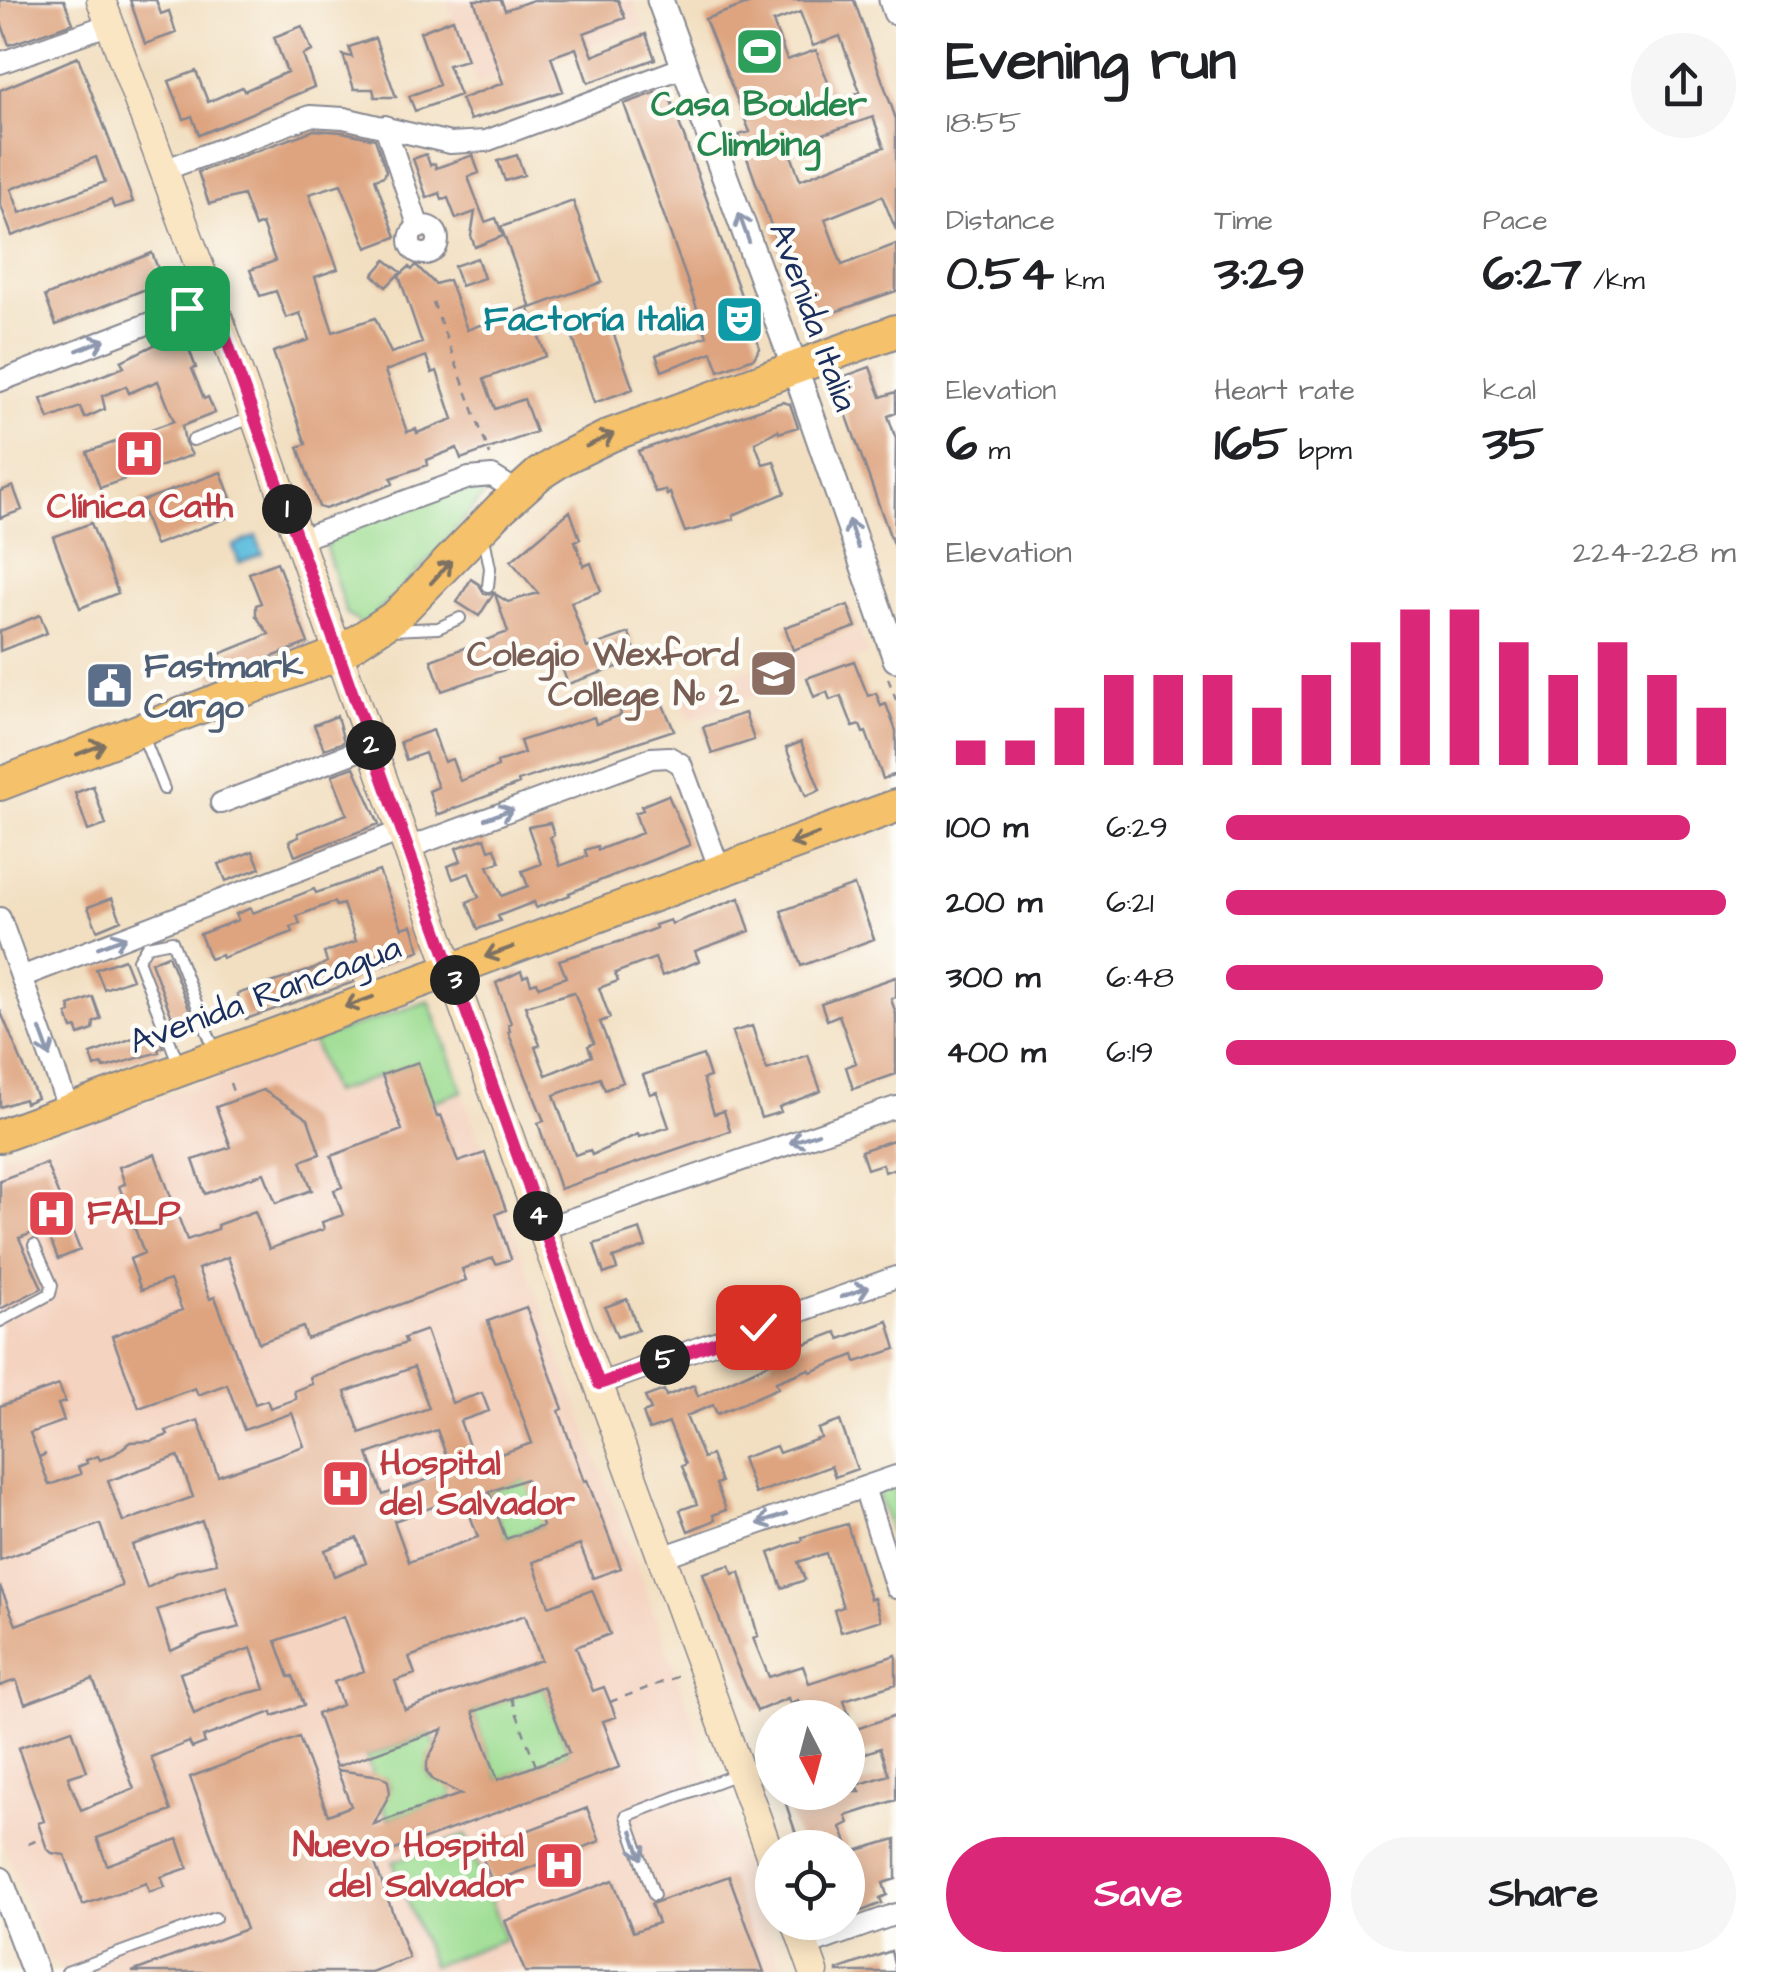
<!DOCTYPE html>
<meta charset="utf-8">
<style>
:root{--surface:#fff;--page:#f6f6f6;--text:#202124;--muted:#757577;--accent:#db2777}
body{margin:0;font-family:"Architects Daughter",sans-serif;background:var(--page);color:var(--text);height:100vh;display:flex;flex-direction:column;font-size:38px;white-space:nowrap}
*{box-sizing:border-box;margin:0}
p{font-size:32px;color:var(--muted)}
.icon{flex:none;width:55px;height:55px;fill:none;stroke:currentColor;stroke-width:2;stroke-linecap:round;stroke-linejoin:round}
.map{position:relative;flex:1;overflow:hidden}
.details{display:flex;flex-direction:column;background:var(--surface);width:890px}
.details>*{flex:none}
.needle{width:65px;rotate:174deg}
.fabs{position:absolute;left:755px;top:1700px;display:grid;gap:20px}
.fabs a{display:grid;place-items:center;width:110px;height:110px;border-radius:50%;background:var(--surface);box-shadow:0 5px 25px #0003;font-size:50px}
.pin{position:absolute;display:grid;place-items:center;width:85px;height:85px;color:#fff;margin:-42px;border-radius:20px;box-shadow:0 5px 15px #0006}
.km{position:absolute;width:50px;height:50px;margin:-25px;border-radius:50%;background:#222;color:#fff;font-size:28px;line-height:50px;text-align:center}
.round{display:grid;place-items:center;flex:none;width:105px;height:105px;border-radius:52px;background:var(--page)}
.headline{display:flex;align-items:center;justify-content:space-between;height:170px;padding:0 50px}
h1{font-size:55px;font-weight:700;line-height:75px}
.metrics{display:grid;grid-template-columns:repeat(3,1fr);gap:15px;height:170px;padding:10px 50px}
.metrics div{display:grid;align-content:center}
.metrics b{font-size:50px;font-weight:700}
.metrics small{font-size:28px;font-weight:400}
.metrics p{font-size:28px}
.chart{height:280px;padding:20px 50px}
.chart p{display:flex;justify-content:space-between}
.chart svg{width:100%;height:180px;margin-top:10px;stroke:var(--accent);stroke-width:6}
.primary-button{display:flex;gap:20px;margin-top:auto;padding:20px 50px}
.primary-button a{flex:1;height:115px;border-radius:60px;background:var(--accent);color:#fff;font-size:40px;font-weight:700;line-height:115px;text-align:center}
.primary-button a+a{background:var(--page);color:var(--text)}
ul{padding:0 50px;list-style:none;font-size:32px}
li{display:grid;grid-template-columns:160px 120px 1fr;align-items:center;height:75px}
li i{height:25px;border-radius:12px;background:var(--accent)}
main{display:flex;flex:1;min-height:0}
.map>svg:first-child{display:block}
</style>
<main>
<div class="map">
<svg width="896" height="1972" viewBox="0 0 896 1972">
<rect width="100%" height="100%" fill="#fdfcf7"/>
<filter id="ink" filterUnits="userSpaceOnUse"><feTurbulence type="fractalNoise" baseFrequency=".01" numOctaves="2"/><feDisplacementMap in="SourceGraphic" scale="20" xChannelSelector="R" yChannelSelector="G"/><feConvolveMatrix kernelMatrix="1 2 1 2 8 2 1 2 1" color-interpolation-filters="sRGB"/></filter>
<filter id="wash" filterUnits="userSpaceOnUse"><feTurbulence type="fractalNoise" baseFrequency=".0048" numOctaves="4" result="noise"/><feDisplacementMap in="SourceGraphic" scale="40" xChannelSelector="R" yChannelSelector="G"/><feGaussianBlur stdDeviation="2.25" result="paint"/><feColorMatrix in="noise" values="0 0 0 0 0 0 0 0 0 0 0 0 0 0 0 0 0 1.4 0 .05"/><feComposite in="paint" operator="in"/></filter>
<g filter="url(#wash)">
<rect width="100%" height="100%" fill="#f2dfc1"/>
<path fill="#f4d3c0" d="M446 0H633L643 27 476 86Z
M859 628 868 654 690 720 680 694Z
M429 1001 703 1746 699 1748 784 1972H61L56 1960 49 1962 0 1835V1155Z"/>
<path fill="#9ddd92" stroke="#5c8678" stroke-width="2.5" d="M479 482 494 483 432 557 371 619 362 625 346 613 326 548 335 532Z
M429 1001 463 1091 426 1104 417 1063 332 1093 313 1040Z
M526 1479 536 1507 547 1524 506 1539 489 1492Z
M896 1479V1549L875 1486Z
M543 1686 569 1753 498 1780 473 1712Z
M431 1734 437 1751 429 1757 427 1772 433 1780 448 1781 453 1797 388 1819 382 1801 388 1796 390 1785 385 1778 373 1777 366 1757Z
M466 1835 505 1939 432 1966 393 1862Z"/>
<path fill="#5fbddd" stroke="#3d769e" stroke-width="2.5" d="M256 536 263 554 239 563 233 546Z"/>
<g id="blocks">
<path fill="#dea480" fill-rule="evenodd" d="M0 0H64L73 23 9 45 0 19Z
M130 0H156L161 14 169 11 176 33 145 44Z
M474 0H501L505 10 533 0H618L625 18 584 33 593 56 646 34 655 59 588 83 576 48 551 57 563 91 470 120 461 99 503 83Z
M759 0H854L896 119V230L882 196 825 219 842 265 896 244V291L817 318 802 278 791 282 739 135 750 132 705 19ZM800 12 813 46 840 36 860 92 835 101 816 50 787 60 773 22ZM873 117 884 147 800 180 788 146Z
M453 19 467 60 448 65 460 95 415 111 409 96 439 85 420 32Z
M302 26 312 51 303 55 314 87 199 135 192 116 184 119 169 81 196 71 208 102 242 87 244 91 287 72 274 37Z
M375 38 396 97H375L373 89H354L343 55 352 57 349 47Z
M78 57 133 202 114 208 111 200 12 236 0 203V90ZM96 157 105 182 20 213 11 189Z
M660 91 669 95 760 348 754 358 719 371 712 352 662 371 656 355 707 336 624 104Z
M314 130 342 132 375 139 386 171 384 176 375 179 396 237 367 248 341 184 309 194 338 269 315 277 333 332 375 318 391 353 422 343 399 276 409 267 412 270 416 265 435 284 449 280 467 330 528 307 546 356 484 379 495 409 524 399 536 432 461 459 457 448 427 460 428 465 391 478 393 484 325 509 319 507 298 447 306 444 273 352 309 340 300 313 286 318 276 291 260 296 250 270 275 261 262 224 255 227 243 195 209 204 198 172ZM426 356 432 373 437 371 453 419 417 433 416 429 407 432 385 371Z
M426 154 430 165 435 164 436 168 473 155 479 173 468 177 485 222 496 218 503 236 475 247 471 236 475 212 456 219 448 198 442 200 440 193 427 198 413 159Z
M517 155 524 175 505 181 498 161Z
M573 201 602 282 531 308 501 227Z
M152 253 163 282 56 325 45 296Z
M477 258 484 278 461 286 454 266Z
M386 260 401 272 386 287 373 275Z
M605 309 633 389 594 403 568 322Z
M183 331 192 342 187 344 196 368 192 369 204 399 208 397 215 413 182 426 185 442 192 455 100 488 87 452 174 421 158 381 129 393 126 386 102 396 105 409 85 418 80 407 49 419 41 399 124 367 121 361Z
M870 367 881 397 896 392V413L888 416 896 439 894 547 834 380Z
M782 402 790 404 798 427 779 433 778 430 755 443 763 464 774 461 785 493 733 515 734 519 685 532 670 493 667 495 665 490 655 492 638 451Z
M221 472 237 514 155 545 139 502Z
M13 486 22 510 0 518V491Z
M570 511 580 539 575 541 584 566 591 563 601 591 571 602 587 648 629 633 638 660 568 684 556 652 442 691 431 660 508 632 495 594 508 602 538 593 511 561Z
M91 523 118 593 80 608 53 537Z
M277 562 308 643 213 680 205 660 269 634 256 616V605L261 603 249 573Z
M471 579 479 584 484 594 494 593 479 616 457 602Z
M848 605 856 627 793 650 785 627Z
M40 615 47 633 0 651V631Z
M854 661 868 696 876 693 881 706 886 704 896 731V774L883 779 866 732 863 733 860 725 853 727 841 696 830 700 827 692 814 697 807 678Z
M659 696 674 730 518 781 519 784 437 815 429 791 438 787 425 753 406 760 400 742 433 730 444 762 452 759 460 781 498 767 497 762 524 753 520 741 594 717 596 724 621 715 620 710Z
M745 713 754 740 712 754 703 727Z
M337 716 344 742 324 749 314 725Z
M801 742 820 790 806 796 786 748Z
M354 767 379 824 295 856 289 841 299 837 298 833 347 814 332 775Z
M93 786 106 825 88 831 75 793Z
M668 795 690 845 569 893 570 895 536 908 534 902 498 916 500 921 478 929 467 902 479 897 469 873 453 879 448 866 461 861 456 848 485 838 489 850 495 848 500 862 488 866 502 896 528 886 522 871 541 864 528 827 550 823 554 835 550 837 560 866 587 856 585 850 597 846 598 850 642 833 635 813 643 810 641 806Z
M253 851 260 868 226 881 219 864Z
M379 871 402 928 412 925 420 950 352 978 354 982 246 1019 237 994 314 969 327 962 324 953 356 941 343 904 336 906 334 902 297 916 300 924 291 927 293 932 222 958 221 955 210 959 200 934 238 920 236 914 251 908 253 913 314 889 316 893Z
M854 885 874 939 801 966 781 911Z
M112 898 121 920 97 930 88 907Z
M739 898 750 931 695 951 699 961 662 976 655 958 615 973 618 981 599 988 610 1018 600 1022 623 1082 605 1090 600 1078 554 1095 575 1155 590 1150 592 1155 638 1134 639 1137 669 1127 657 1092 650 1094 643 1075 703 1055 710 1077 703 1079 714 1114 724 1111 730 1131 560 1189 538 1123 544 1121 508 1032 510 1031 508 1024 511 1023 496 983 521 971 523 977 528 975 531 984 537 982 539 987 566 977 559 960 628 939 656 928 655 925 670 920 672 924ZM574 992 594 1043 588 1046 592 1056 546 1075 535 1047 540 1045 525 1006Z
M168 955 196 1026 178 1033 151 962Z
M124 959 132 979 104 989 96 969Z
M896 977V997L891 999 896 1014V1074L853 1089 846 1067 856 1063 839 1015 827 1020 821 1003Z
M93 997 101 1019 94 1022 93 1030 79 1035 77 1028 72 1029 67 1015 71 1012 69 1006Z
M0 1010 37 1098 25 1103 24 1099 0 1107Z
M752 1026 767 1070 808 1055 821 1091 779 1107 781 1112 761 1118 732 1032Z
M156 1029 163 1047 158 1049 159 1052 104 1068 102 1064 95 1067 91 1054Z
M418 1062 437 1117 441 1115 458 1162 485 1153 506 1210 496 1214 511 1259 496 1264 493 1258 462 1269 466 1280 307 1339 303 1327 259 1343 228 1257 198 1269 210 1299 215 1297 255 1404 267 1400 270 1408 296 1399 294 1391 312 1384 310 1377 406 1343 404 1338 426 1330 452 1403 482 1393 489 1411 460 1421 475 1463 532 1443 488 1321 526 1307 563 1409 559 1411 584 1481 587 1480 621 1568 593 1578 580 1545 533 1562 549 1606 592 1590 610 1634 576 1647 593 1691 604 1687 616 1717 603 1721 620 1767 373 1858 409 1958 371 1972H132L246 1929 190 1777 299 1737 328 1815 351 1806 337 1770 381 1776 388 1781 390 1793 374 1824 461 1794 433 1780 427 1772V1762L443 1729 336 1767 317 1714 342 1705 334 1682 364 1671 344 1616 276 1641 289 1677 293 1676 304 1705 273 1716 272 1712 203 1737 205 1743 192 1748 189 1742 151 1757 171 1811 97 1838 107 1865 178 1839 188 1868 161 1877 165 1887 149 1892 146 1883 83 1905 65 1855 52 1853 47 1849 38 1823 44 1821 18 1748 72 1729 87 1771 68 1777 81 1810 134 1789 93 1679 25 1704 16 1680 0 1686V1586L16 1625 122 1586 100 1524 0 1560V1406L59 1385 65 1402 58 1404 64 1421 30 1433 49 1485 81 1474 78 1467 87 1463 86 1460 98 1456 100 1460 115 1454 130 1442 152 1441 168 1435 166 1431 198 1420 218 1476 304 1446 292 1413 244 1430 227 1384 198 1395 195 1388 139 1408 112 1336 182 1310 170 1280 141 1290 130 1259 144 1253 119 1186 125 1184 119 1167 155 1154 187 1240 218 1229 217 1225 255 1211 269 1249 324 1229 322 1222 343 1215 334 1190 342 1187 331 1156 402 1130 382 1075ZM414 1367 429 1408 360 1433 345 1392ZM437 1430 452 1471 383 1495 368 1454ZM178 1456 193 1497 123 1522 108 1481ZM526 1479 543 1526 506 1539 489 1492ZM463 1496 478 1537 409 1562 394 1521ZM202 1521 217 1563 180 1571 147 1588 132 1545ZM357 1538 366 1563 334 1576 325 1550ZM226 1586 240 1627 203 1636 171 1651 157 1610ZM525 1615 541 1660 405 1710 395 1681 415 1674 409 1657ZM251 1648 265 1689 228 1698 194 1714 180 1673ZM543 1686 569 1753 498 1780 473 1712Z
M263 1090 308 1119 320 1154 301 1161 312 1190 276 1203 264 1173 205 1194 193 1160 231 1147 216 1107Z
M896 1139V1168L885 1172 882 1164 867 1169 861 1151Z
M46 1163 80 1250 58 1259 46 1228 19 1238 42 1288 0 1309V1180Z
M640 1229 646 1247 613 1258 617 1269 604 1274 594 1244Z
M627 1299 638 1330 617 1337 605 1307Z
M888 1321 896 1349 856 1362 854 1355 811 1372 809 1369 776 1382 778 1388 717 1414 713 1405 686 1416 703 1458 711 1455 721 1482 716 1484 726 1510 713 1515 715 1520 688 1531 680 1510 697 1504 682 1466 686 1464 669 1423 649 1430 643 1413 651 1410 645 1397 664 1390 666 1396 694 1385 698 1396 772 1362 770 1358 797 1347 836 1332 840 1339Z
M840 1421 857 1469 835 1477 831 1466 755 1494 742 1458 776 1446 779 1453 821 1438 818 1429Z
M847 1524 870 1599 874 1598 881 1620 841 1632 834 1610 843 1607 826 1553 798 1562 805 1580 782 1588 769 1553 803 1540 802 1537Z
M730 1565 733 1574 740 1572 758 1636 753 1638 769 1677 803 1666 809 1683 896 1655V1684L844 1700 850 1718H805L798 1700 790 1703 788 1698 757 1711 732 1654 703 1573Z
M896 1715V1800L846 1816 849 1823 841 1827 849 1848H819L815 1837 799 1843 782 1792H860L857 1785 889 1775 880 1748 854 1757 848 1732Z
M587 1808 600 1841 492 1882 479 1849Z
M896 1839V1879L883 1883 887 1895 880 1898 882 1903 862 1911 861 1906 848 1911V1853Z
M729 1876 764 1972H525L505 1921 613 1880 633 1932 658 1923 651 1904Z
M891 1951 896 1972H837V1970Z"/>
</g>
</g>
<g filter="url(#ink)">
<use href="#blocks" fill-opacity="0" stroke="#868790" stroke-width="2.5"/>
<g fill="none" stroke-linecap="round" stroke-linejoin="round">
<defs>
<path id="service" d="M193 440 254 417
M484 538 490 568 488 586
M391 630 438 628 460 618
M143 736 164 789
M179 1065 138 960 147 946 172 941 214 1049
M0 1321 50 1294 52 1285 34 1245
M654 1895 626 1816 740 1773
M67 1972 215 1918"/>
<path id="minor" d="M0 63 110 24
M385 126 419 228
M164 170 310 116 344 118 450 143 486 141 684 67
M410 240a14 14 0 1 1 28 0a14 14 0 1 1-28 0Z
M0 381 212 299
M298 540 469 478 492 476 518 492
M221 803 371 746
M408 848 651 758 669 757 681 764 720 870
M0 918 69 1110
M21 977 401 831
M542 1229 896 1107
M599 1384 896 1277
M864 1487 896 1588
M662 1557 896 1476
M804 1947 896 1914"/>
<path id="tertiary" d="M660 0 787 346 896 659
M892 0 896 12
M0 1880 35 1972"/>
<path id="secondary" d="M101 0 255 417 542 1229 772 1860
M796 1922 814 1972"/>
<path id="primary" d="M0 784 338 654 396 616 500 509 539 474 564 458 611 435 896 331
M0 1136 896 806"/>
</defs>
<use href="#service" stroke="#868790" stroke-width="14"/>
<use href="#minor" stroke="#868790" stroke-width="24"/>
<use href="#tertiary" stroke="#868790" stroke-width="29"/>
<use href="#secondary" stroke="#868790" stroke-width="31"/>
<use href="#primary" stroke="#868790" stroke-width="36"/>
<path stroke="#868790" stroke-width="2.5" stroke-dasharray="8 8" stroke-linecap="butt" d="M433 302 490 455
M888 678 896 700
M230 1083 236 1100
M39 1457 46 1454
M511 1698 536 1766
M610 1702 679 1676
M28 1844 43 1838"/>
<use href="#service" stroke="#fff" stroke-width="10"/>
<use href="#minor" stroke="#fff" stroke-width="20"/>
<use href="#tertiary" stroke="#fff" stroke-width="25"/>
<use href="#secondary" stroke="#fbe6c4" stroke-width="28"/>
<use href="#primary" stroke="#f5c16b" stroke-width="32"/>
</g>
<defs><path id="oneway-shaft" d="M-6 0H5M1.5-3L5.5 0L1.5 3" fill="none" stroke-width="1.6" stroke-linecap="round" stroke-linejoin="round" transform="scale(2.5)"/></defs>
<g stroke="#8d97ae">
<use href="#oneway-shaft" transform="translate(744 228) rotate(-110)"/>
<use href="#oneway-shaft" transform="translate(91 345) rotate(-21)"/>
<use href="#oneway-shaft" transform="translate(853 534) rotate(-109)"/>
<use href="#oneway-shaft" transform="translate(499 814) rotate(-20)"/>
<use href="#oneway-shaft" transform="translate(112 942) rotate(-21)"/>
<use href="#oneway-shaft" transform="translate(45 1043) rotate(70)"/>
<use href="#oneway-shaft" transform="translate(804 1138) rotate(161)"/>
<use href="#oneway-shaft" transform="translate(855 1292) rotate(-20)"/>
<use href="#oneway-shaft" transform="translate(772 1519) rotate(161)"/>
<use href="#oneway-shaft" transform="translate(637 1845) rotate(71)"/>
</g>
<g stroke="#7d7164">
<use href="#oneway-shaft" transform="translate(600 440) rotate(-25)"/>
<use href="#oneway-shaft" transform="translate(441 572) rotate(-48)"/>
<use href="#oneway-shaft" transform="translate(91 749) rotate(-21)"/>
<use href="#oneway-shaft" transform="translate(804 839) rotate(160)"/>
<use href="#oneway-shaft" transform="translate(499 952) rotate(160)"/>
<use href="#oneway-shaft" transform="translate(359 1002) rotate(160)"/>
</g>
</g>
<g fill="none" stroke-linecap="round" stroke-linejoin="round" filter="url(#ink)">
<defs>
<path id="route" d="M187 308 212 299 599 1384 758 1327"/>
</defs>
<use href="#route" stroke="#fff" stroke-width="20"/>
<use href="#route" stroke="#db2777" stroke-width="12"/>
</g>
<defs>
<symbol id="stadium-square" viewBox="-11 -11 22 22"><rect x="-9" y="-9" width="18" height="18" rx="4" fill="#2e9e5b" stroke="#fdfcf7"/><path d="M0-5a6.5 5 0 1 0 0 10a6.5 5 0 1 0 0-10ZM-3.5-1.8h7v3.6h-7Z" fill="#fff"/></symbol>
<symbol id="theatre-square" viewBox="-11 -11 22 22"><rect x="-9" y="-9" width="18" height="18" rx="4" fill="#0f9aa8" stroke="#fdfcf7"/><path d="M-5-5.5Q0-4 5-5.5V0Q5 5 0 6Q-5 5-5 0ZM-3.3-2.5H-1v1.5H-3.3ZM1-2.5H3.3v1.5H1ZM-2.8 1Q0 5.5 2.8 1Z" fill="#fff"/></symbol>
<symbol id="hospital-square" viewBox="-11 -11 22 22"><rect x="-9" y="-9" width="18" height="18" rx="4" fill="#e0444e" stroke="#fdfcf7"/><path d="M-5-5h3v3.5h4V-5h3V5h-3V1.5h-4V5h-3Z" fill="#fff"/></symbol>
<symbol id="school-square" viewBox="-11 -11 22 22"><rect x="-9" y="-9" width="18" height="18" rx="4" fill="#8d6e63" stroke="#fdfcf7"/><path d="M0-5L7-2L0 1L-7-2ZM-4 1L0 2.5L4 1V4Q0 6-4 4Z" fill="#fff"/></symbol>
<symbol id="civic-square" viewBox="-11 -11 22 22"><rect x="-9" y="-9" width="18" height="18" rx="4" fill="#5c6f8a" stroke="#fdfcf7"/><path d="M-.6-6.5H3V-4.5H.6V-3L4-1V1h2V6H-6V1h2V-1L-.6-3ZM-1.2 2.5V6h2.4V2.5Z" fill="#fff"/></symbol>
</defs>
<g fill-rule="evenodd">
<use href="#stadium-square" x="732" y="24" width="55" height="55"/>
<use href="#theatre-square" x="712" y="292" width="55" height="55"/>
<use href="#hospital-square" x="112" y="426" width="55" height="55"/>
<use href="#school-square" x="746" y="646" width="55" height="55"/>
<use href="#civic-square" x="82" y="658" width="55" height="55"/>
<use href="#hospital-square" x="24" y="1186" width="55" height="55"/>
<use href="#hospital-square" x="318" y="1456" width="55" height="55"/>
<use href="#hospital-square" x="532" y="1838" width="55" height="55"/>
</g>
<g text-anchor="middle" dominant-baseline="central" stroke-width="9" stroke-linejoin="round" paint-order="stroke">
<g font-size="35" font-weight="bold" fill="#27864d" stroke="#fdfcf7">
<text x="759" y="104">Casa Boulder<tspan x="759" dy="40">Climbing</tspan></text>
</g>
<g font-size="35" fill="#1b2f5e" stroke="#fdfcf7">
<text transform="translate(813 317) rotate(70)">Avenida Italia</text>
<text transform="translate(265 995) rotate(-20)">Avenida Rancagua</text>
</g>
<g font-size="35" font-weight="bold" fill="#0d838f" stroke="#fdfcf7" text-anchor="end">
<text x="704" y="319">Factoría Italia</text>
</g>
<g font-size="35" font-weight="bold" fill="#be3a42" stroke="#fdfcf7" text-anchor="start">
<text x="140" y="506" text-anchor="middle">Clínica Cath</text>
<text x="87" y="1213">FALP</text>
<text x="380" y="1463">Hospital<tspan x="380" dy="40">del Salvador</tspan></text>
<text x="524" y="1845" text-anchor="end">Nuevo Hospital<tspan x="524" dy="40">del Salvador</tspan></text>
</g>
<g font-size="35" font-weight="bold" fill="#785e54" stroke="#fdfcf7" text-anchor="end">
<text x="739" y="654">Colegio Wexford<tspan x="739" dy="40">College Nº 2</tspan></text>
</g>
<g font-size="35" font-weight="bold" fill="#4e5e75" stroke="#fdfcf7" text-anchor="start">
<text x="144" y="666">Fastmark<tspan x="144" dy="40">Cargo</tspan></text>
</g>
</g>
</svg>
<div class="fabs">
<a><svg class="needle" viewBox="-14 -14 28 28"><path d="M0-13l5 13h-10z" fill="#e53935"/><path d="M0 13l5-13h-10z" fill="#757577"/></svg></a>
<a><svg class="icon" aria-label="locate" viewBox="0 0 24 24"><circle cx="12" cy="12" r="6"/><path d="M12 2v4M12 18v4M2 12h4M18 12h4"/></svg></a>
</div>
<div class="pin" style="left:187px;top:308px;background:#1e9e55"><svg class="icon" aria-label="arrive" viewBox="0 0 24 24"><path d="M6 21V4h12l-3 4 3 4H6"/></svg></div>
<div class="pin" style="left:758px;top:1327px;background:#d93025"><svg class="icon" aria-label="check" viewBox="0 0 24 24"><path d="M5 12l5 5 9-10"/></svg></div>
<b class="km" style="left:287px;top:509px">1</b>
<b class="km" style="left:371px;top:745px">2</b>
<b class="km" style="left:455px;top:980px">3</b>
<b class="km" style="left:538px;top:1216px">4</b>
<b class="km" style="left:665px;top:1360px">5</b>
</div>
<section class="details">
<div class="headline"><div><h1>Evening run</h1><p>18:55</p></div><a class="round"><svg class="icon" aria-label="share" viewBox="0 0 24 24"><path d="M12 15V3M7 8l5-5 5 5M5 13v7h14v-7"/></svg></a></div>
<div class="metrics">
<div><p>Distance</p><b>0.54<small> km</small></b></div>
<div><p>Time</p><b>3:29</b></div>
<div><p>Pace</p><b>6:27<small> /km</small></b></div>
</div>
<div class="metrics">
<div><p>Elevation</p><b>6<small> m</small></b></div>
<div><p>Heart rate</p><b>165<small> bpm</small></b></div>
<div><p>kcal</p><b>35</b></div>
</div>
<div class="chart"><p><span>Elevation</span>224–228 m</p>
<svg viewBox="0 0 160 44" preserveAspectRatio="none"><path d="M5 44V38M15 44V38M25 44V30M35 44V22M45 44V22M55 44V22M65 44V30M75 44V22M85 44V14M95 44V6M105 44V6M115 44V14M125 44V22M135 44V14M145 44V22M155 44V30"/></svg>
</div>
<ul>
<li><b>100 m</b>6:29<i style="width:91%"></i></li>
<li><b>200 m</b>6:21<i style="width:98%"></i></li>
<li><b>300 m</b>6:48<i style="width:74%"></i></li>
<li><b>400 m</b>6:19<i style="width:100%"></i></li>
</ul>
<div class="primary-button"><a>Save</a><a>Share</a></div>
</section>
</main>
